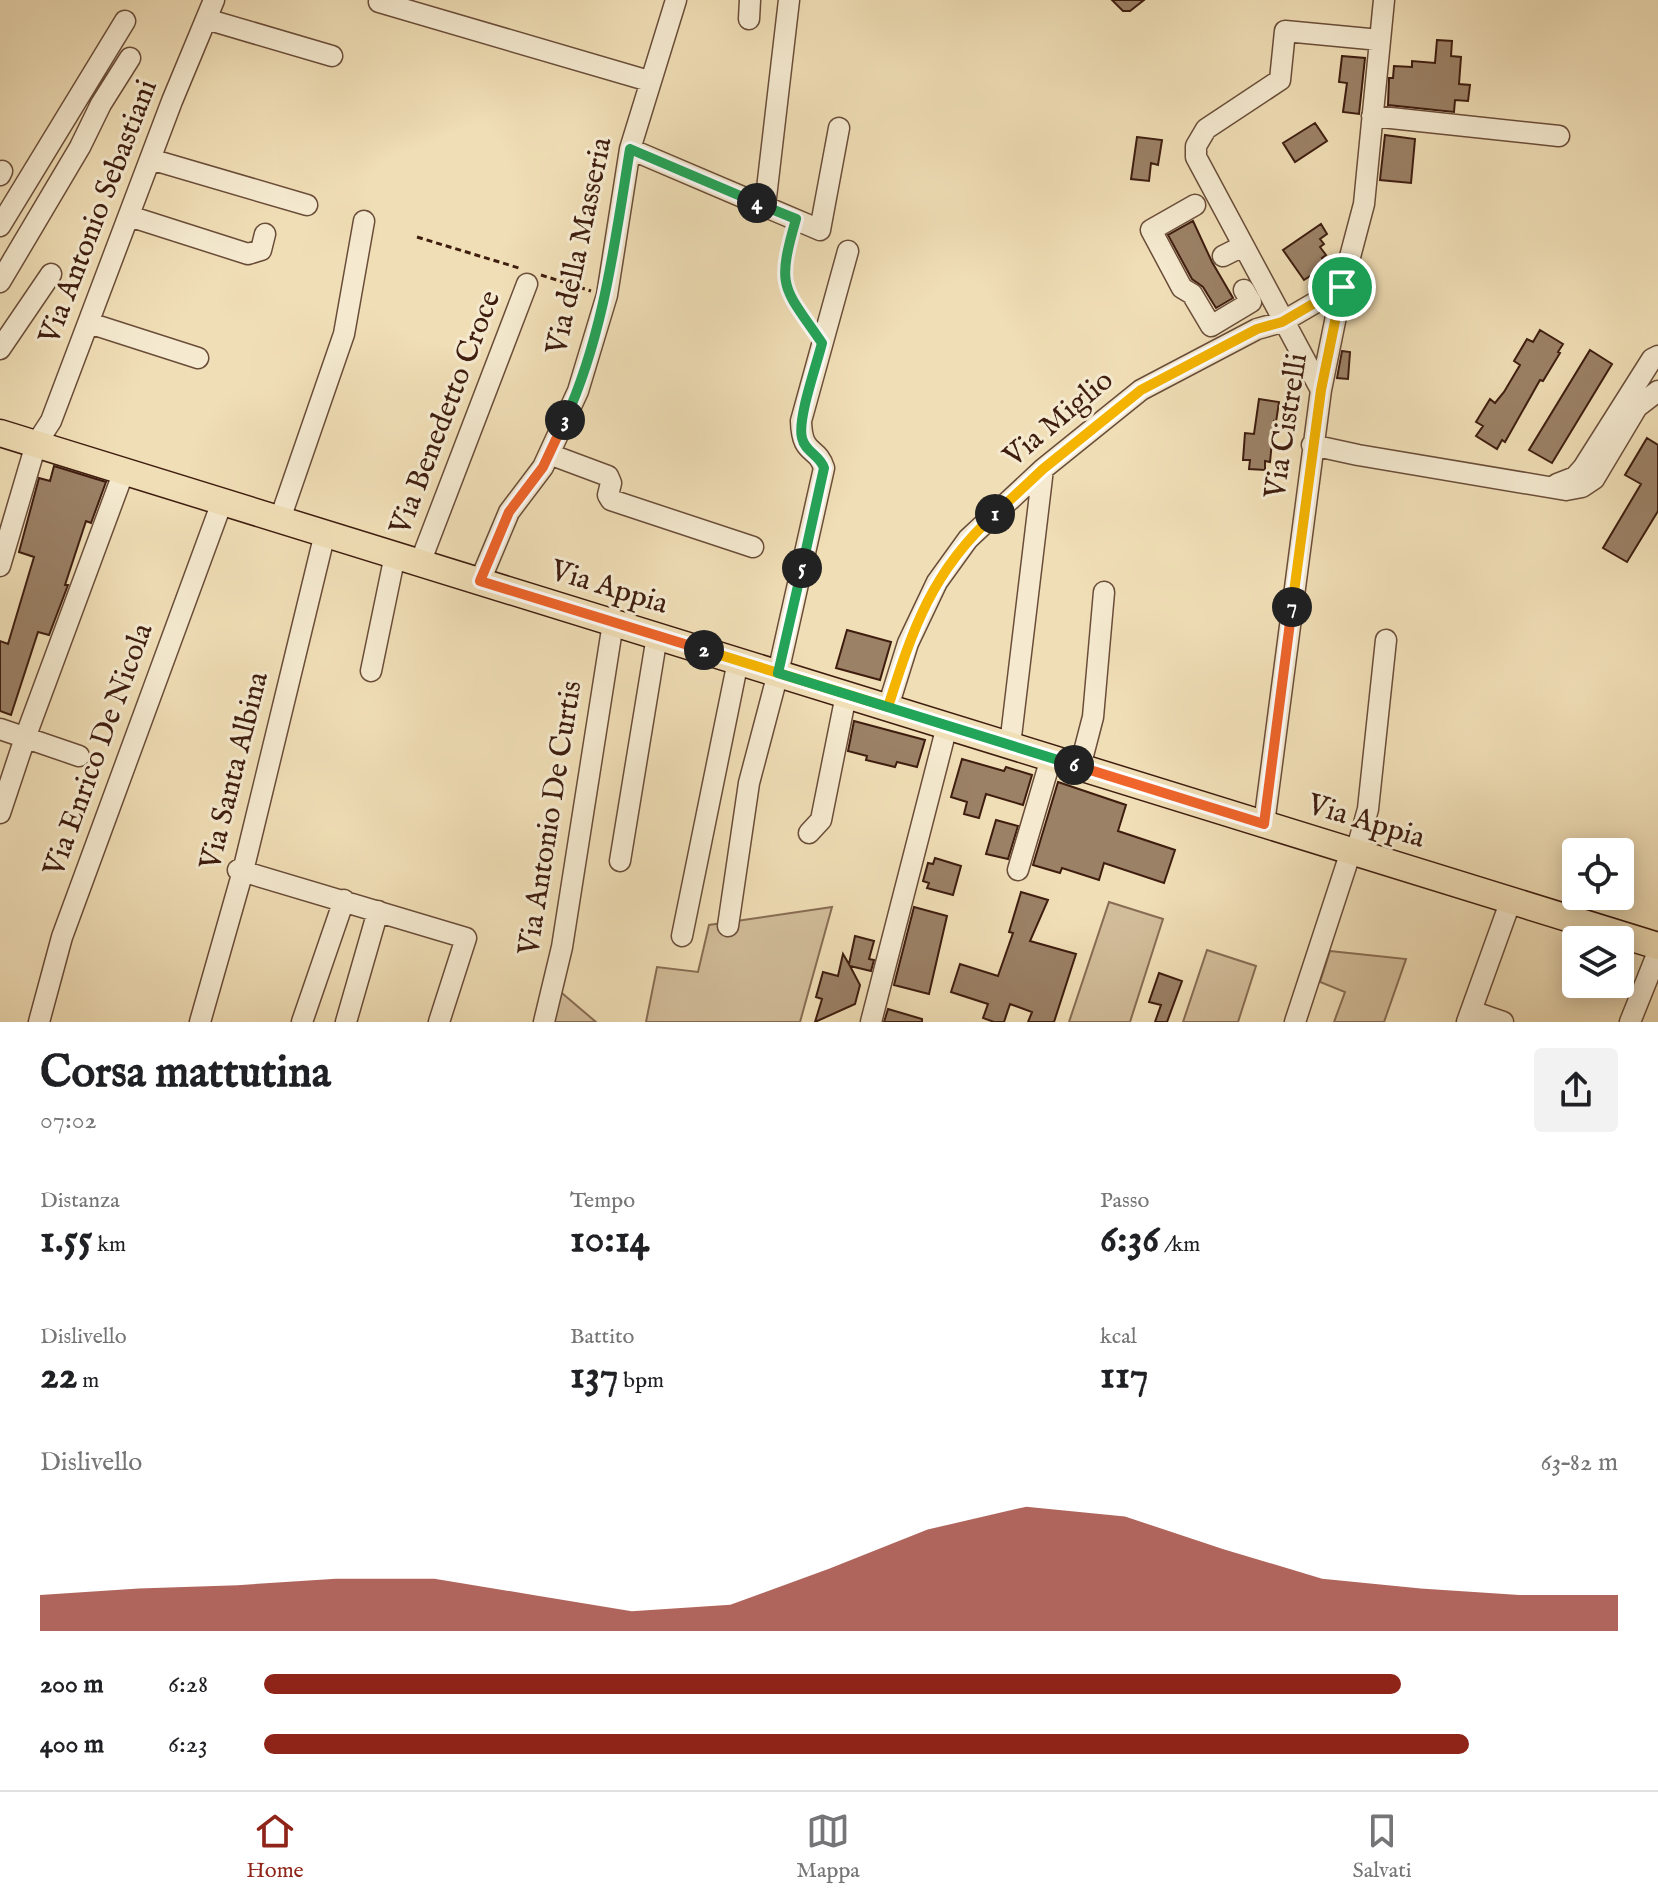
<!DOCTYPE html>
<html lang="it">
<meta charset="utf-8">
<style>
:root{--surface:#fff;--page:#f2f2f2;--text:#202124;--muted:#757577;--line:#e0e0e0;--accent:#8f2418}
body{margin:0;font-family:"IM FELL English",serif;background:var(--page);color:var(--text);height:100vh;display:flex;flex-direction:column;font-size:30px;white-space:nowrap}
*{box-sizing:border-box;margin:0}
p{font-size:26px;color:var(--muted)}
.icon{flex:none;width:44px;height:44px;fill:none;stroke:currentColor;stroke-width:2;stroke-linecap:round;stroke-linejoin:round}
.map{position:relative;height:1022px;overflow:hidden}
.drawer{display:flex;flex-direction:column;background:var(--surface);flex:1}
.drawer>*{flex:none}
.tools{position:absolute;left:1562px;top:838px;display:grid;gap:16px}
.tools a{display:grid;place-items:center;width:72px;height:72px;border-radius:8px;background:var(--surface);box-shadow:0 4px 20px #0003;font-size:40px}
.pin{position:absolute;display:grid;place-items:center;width:68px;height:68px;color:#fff;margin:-34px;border:4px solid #fff;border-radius:50%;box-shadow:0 2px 8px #0007}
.km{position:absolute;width:40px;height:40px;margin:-20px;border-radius:50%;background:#222;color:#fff;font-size:22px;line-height:40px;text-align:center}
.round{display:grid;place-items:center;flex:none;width:84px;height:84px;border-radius:8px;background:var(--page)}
.overview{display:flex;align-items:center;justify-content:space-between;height:136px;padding:0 40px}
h1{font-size:44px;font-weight:800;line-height:60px}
.figures{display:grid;grid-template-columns:repeat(3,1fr);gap:12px;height:136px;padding:8px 40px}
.figures div{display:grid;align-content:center}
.figures b{font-size:40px;font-weight:800}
.figures small{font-size:22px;font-weight:400}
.figures p{font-size:22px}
.chart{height:224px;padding:16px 40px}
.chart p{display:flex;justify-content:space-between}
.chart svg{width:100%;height:144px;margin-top:8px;fill:var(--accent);opacity:.7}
ul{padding:0 40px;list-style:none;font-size:26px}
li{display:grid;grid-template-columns:128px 96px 1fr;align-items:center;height:60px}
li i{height:20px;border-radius:10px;background:var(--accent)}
.dock{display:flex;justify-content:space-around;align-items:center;height:112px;border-top:2px solid var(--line);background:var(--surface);font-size:22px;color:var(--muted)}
.dock a{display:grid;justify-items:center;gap:4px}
.dock .on{color:var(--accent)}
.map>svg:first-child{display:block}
</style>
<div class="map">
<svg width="1658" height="1022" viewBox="0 0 1658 1022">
<rect width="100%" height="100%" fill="#f0deb6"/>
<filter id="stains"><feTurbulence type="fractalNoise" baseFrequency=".0025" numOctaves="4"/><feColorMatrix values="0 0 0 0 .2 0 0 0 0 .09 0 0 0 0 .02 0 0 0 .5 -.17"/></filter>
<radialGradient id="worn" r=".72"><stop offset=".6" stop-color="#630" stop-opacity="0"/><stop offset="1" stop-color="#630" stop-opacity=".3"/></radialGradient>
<path fill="#d2bd9a" stroke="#886d54" stroke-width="2" d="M1109 902 1163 919 1130 1022H1069Z
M832 907 800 1022H646L657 967 698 972 709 925Z
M1207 950 1256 966 1238 1022H1183Z
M1330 951 1406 959 1384 1022H1334L1345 992 1320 982Z
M556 988 596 1022H549Z"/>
<path fill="#9b8166" stroke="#3e1d0f" stroke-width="2" d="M1112 0H1144L1130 11H1123Z
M1437 40 1452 41 1451 56 1461 57 1459 84 1470 85 1468 101 1455 100 1454 112 1388 105 1389 78H1393L1394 66 1412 67V61L1435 63Z
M1342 56 1365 58 1359 114 1343 112 1347 83 1339 82Z
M1315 123 1327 141 1295 162 1283 143Z
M1385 135 1415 139 1411 183 1380 180Z
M1137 137 1162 140 1158 165 1151 163 1149 181 1131 179Z
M1193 221 1212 262 1233 298 1216 308 1203 287 1192 279 1168 235Z
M1321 224 1327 234 1320 239 1324 244 1320 247 1326 255 1322 258 1327 265 1304 280 1283 250Z
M1540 330 1563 344 1558 352 1560 353 1543 381 1540 380 1505 442 1502 440 1497 449 1476 436 1483 426 1476 422 1490 399 1495 403 1504 392 1520 365 1514 361 1527 339 1533 342Z
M1590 350 1612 364 1552 463 1529 450Z
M1342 351 1350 352 1348 379 1337 378Z
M1259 399 1279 402 1276 422 1274 421 1270 462 1265 461V470L1249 469 1250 460H1243L1245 433 1254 434Z
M1647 438 1658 445V511L1627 562 1603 548 1641 484 1625 475Z
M54 466 106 482 91 523 86 521 65 585H68L49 635 38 632 11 715 0 711V641L8 644 34 557 19 552 39 478 50 481Z
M847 630 891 642 880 680 836 668Z
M854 721 925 740 917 767 897 762 895 767 866 760 867 756 848 751Z
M962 759 1004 771 1006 767 1032 775 1023 805 986 794 979 818 964 814 967 802 951 797Z
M1058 782 1126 805 1118 831 1175 850 1164 883 1104 863 1099 880 1062 868 1060 873 1033 865Z
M996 820 1018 826 1008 859 986 854Z
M935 858 961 866 953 895 927 888 929 883 923 881 928 863 933 864Z
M1021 892 1048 900 1030 941 1076 954 1054 1022H1028L1032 1012 1010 1004 1004 1022H994L983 1018 988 1004 951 992 960 964 998 976 1013 933 1009 932Z
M914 907 947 916 929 994 894 985Z
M855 936 874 941 869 959 874 960 871 971 850 966 860 985 855 1004 815 1022 822 999 816 997 823 972 838 976 843 954 849 964Z
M1159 973 1182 981 1167 1022H1155L1161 1005 1149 1002Z
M888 1009 922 1019V1022H884Z"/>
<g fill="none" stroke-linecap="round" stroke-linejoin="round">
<defs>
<path id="minor" d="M379 2 649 81
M206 19 332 56
M749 19 750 0
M1372 116 1559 136
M630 149 820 230 839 128
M150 159 307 205
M0 175 2 171
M1195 205 1151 230 1182 288 1192 294 1211 326 1251 302 1244 290
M765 206 789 0
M129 216 248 254 261 250 265 234
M0 226 125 21
M1223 256 1243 246
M0 282 80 147 101 104 130 58
M89 323 198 358
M0 349 51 274
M1321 390 1196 157V146L1206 129 1280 80 1285 31 1380 40
M1312 445 1358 455 1566 490 1582 487 1594 479 1637 407 1658 391
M549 454 608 476 611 483 608 495 611 500 753 547
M1557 484 1575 477 1583 468 1652 359 1658 356
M280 519 344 334 364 221
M420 563 527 284
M0 566 36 444 51 421 172 101 214 0
M480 581 509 512 543 467 578 391 607 295 630 149 676 0
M371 671 395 555
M888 707 908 643 937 582 968 539 1043 469 1141 390 1257 329 1282 322 1342 287
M0 729 79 756
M1010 745 1043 469
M1080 767 1093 717 1104 592
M0 813 25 738 124 471
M1264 824 1321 390 1342 287 1364 204 1384 0
M809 833 821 820 846 695
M1356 852 1368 809 1386 640
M620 861 657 636
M238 870 466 938 439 1022
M1018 870 1051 758
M728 926 749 783 778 673 824 468C817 445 802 457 801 421L848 251
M682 936 738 661
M1471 1011 1503 1022
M39 1022 62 937 222 502
M200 1022 243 871 325 533
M302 1022 344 900
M346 1022 378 911
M544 1022 562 947 613 623
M871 1022 947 726
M1295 1022 1351 851
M1467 1022 1511 900
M1630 1022 1658 952"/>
<path id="major" d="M0 433 1658 946"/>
</defs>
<use href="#minor" stroke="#6a4d39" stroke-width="23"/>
<use href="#major" stroke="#3e1d0f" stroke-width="29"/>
<path stroke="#3e1d0f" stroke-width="3" stroke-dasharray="6 4" stroke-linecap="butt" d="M791 236C778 283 785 289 811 327
M417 237 519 268
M541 275 591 291"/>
<use href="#minor" stroke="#f5ead0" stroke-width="20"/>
<use href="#major" stroke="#f0deb6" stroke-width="26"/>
</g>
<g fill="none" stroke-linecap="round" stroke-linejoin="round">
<defs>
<path id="split-1" d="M995 514 1043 469 1141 390 1257 329 1282 322 1342 287"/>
<path id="split-2" d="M704 650 888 707C913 628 932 571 995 514"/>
<path id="split-3" d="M565 420 543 467 509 512 480 581 704 650"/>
<path id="split-4" d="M565 420C604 334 615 241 630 149L757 203"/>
<path id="split-5" d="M757 203 796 219C776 289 783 286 822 343 817 364 797 419 802 438 805 452 820 455 824 468L802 568"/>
<path id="split-6" d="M802 568 778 673 1074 765"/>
<path id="split-7" d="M1074 765 1264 824 1292 607"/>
<path id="split-8" d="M1292 607 1321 390 1342 287"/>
</defs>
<use href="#split-1" stroke="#fff" stroke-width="16"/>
<use href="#split-2" stroke="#fff" stroke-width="16"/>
<use href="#split-3" stroke="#fff" stroke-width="16"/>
<use href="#split-4" stroke="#fff" stroke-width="16"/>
<use href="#split-5" stroke="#fff" stroke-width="16"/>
<use href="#split-6" stroke="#fff" stroke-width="16"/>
<use href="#split-7" stroke="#fff" stroke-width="16"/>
<use href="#split-8" stroke="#fff" stroke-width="16"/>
<use href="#split-1" stroke="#f5b400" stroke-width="10"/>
<use href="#split-2" stroke="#f5b400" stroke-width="10"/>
<use href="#split-3" stroke="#f0652b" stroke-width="10"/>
<use href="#split-4" stroke="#22a559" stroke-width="10"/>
<use href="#split-5" stroke="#22a559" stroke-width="10"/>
<use href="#split-6" stroke="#22a559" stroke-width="10"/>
<use href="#split-7" stroke="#f0652b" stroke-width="10"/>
<use href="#split-8" stroke="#f5b400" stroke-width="10"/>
</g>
<g text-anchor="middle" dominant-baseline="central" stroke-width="6" stroke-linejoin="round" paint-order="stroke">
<g font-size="30" fill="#3e1d0f" stroke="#f5ead0">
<text transform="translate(99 212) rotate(-69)">Via Antonio Sebastiani</text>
<text transform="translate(580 246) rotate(-78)">Via della Masseria</text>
<text transform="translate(446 413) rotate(-69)">Via Benedetto Croce</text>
<text transform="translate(1059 419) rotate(-40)">Via Miglio</text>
<text transform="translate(1287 426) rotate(-81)">Via Cistrelli</text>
<text transform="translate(609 588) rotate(17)">Via Appia</text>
<text transform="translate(99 750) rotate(-70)">Via Enrico De Nicola</text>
<text transform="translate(235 771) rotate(-76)">Via Santa Albina</text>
<text transform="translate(551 818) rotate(-81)">Via Antonio De Curtis</text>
<text transform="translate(1366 822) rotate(17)">Via Appia</text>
</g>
</g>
<rect width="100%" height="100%" filter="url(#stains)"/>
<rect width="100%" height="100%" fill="url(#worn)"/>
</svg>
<div class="tools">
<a><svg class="icon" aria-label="locate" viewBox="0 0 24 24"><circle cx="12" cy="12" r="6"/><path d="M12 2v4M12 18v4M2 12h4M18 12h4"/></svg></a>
<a><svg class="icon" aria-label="layers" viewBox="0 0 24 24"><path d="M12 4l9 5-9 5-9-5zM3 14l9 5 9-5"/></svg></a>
</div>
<div class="pin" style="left:1342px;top:287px;background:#1e9e55"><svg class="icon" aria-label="arrive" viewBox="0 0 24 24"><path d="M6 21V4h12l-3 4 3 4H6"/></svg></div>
<b class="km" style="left:995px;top:514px">1</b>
<b class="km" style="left:704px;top:650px">2</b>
<b class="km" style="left:565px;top:420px">3</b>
<b class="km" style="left:757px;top:203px">4</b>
<b class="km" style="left:802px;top:568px">5</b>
<b class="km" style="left:1074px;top:765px">6</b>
<b class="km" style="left:1292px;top:607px">7</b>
</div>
<section class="drawer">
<div class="overview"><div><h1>Corsa mattutina</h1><p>07:02</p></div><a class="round"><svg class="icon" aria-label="share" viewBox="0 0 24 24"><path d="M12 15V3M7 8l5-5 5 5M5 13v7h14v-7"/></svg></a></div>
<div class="figures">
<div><p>Distanza</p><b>1.55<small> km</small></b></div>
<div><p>Tempo</p><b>10:14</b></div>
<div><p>Passo</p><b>6:36<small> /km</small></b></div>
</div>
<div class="figures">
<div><p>Dislivello</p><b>22<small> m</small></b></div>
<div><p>Battito</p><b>137<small> bpm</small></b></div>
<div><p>kcal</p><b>117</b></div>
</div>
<div class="chart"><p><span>Dislivello</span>63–82 m</p>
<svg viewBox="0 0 160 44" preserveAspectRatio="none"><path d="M0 44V33L10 31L20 30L30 28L40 28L50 33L60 38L70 36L80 25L90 13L100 6L110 9L120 19L130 28L140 31L150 33L160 33V44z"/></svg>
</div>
<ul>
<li><b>200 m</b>6:28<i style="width:84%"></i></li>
<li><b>400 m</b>6:23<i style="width:89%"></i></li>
</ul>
</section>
<nav class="dock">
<a class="on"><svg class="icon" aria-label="home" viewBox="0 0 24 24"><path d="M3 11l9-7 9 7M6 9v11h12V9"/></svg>Home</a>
<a><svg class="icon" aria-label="map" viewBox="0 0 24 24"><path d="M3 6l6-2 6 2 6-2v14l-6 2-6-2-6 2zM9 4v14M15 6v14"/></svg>Mappa</a>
<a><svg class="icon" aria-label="saved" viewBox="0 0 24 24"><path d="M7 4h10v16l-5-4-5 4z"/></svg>Salvati</a>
</nav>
